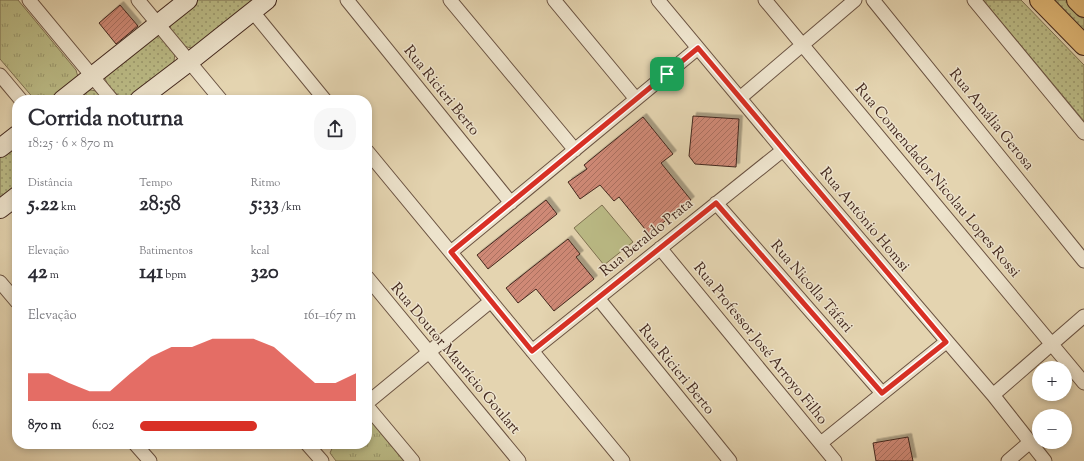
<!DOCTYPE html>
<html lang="pt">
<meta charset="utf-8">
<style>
:root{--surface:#fff;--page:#f7f7f7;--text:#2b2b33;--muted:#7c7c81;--accent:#d93025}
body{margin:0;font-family:"Sorts Mill Goudy",serif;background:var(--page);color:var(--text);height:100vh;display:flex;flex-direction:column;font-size:15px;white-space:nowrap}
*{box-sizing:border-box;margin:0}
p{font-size:13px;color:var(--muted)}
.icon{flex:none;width:22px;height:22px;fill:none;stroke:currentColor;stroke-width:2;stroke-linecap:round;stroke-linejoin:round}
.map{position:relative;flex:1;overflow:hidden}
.sheet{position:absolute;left:12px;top:95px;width:360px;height:354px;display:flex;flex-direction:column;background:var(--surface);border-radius:16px;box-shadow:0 2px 6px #0003}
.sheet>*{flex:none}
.tools{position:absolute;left:1032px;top:361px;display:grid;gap:8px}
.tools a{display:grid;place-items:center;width:40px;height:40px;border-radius:50%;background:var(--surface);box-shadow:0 2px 6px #0003;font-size:20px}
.pin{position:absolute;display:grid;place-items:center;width:34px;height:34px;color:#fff;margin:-17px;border-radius:8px;box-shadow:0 2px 6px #0006}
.round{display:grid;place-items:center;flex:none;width:42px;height:42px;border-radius:16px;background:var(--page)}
.headline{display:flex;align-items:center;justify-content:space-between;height:68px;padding:0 16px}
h1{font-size:22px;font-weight:700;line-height:30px}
.figures{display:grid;grid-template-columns:repeat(3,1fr);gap:6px;height:68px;padding:4px 16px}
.figures div{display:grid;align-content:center}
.figures b{font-size:20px;font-weight:700}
.figures small{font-size:11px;font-weight:400}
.figures p{font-size:11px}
.chart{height:112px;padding:8px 16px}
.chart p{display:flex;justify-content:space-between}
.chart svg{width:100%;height:72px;margin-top:4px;fill:var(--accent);opacity:.7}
ul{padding:0 16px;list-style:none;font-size:13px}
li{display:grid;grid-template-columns:64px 48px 1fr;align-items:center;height:30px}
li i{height:10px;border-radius:5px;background:var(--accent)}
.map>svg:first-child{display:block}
</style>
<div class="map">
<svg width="1084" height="461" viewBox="0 0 1084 461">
<defs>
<pattern id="grass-dots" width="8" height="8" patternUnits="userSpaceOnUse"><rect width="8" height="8" fill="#bbbb86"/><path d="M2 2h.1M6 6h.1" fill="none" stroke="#9a986d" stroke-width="1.8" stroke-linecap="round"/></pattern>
<pattern id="park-tufts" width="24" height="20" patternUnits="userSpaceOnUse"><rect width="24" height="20" fill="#bbbb86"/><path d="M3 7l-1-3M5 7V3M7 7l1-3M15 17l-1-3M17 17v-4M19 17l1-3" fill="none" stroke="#9a986d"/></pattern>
<pattern id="building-hatch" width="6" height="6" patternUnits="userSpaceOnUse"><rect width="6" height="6" fill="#cf8976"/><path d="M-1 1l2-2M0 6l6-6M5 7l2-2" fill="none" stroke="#aa7060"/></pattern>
<filter id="shadow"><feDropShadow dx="3.5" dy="-3.5" stdDeviation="0" flood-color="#0004"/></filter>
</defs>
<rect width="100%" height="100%" fill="#e4d4b0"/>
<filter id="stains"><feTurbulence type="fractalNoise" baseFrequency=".005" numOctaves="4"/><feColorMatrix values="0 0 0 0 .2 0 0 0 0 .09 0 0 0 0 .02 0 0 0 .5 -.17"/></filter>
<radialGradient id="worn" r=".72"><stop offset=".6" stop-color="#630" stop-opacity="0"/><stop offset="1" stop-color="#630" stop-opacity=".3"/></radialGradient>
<path fill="url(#grass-dots)" stroke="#7f7252" d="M192 0H259L201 46 191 48 180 45 170 30 171 18Z
M983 0H1021L1084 65V121Z
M1051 0H1069L1084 15V34Z
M160 35 175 53 174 61 171 66 133 97 123 99C114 92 107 87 104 75L149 36Z
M86 89 96 91 105 100H70Z
M17 140V190L0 203V153Z"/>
<path fill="url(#park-tufts)" stroke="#7f7252" d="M0 0H18L76 70 78 77 53 100H35L0 59Z
M371 421 404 461H336L330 453 334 444H367V422Z"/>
<path fill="#bbbb86" stroke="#7f7252" d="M602 205 633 242 604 265 574 228Z"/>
<path fill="url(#building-hatch)" stroke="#43281e" filter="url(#shadow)" d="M120 5 138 26 116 44 99 23Z
M693 116 739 119 736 167 695 164 689 156Z
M643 117 673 154 661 163 691 200 649 234 619 197 614 201 600 185 580 199 568 182 587 169 584 165Z
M546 200 557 214 488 269 477 255Z
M568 239 580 254 576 257 594 279 554 311 536 289 518 303 506 288Z
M908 437 913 461H876L873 443Z"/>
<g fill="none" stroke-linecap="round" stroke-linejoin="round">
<defs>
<path id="street" d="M29 0 112 100
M138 0 221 100
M347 0 511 203
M450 0 575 150
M554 0 636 99
M658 0 783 150 993 395 1045 461
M765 0 1084 383
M873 0 1084 261
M974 0 1084 133
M253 12 325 100
M0 75 21 100
M740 98 855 0
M367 151 623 461
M716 203 882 393
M660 248 835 461
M451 252 698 48
M367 277 519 461
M0 282 17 302
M598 298 730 461
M532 351 783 150
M993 395 1084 316
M367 403 491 301
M367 406 413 461
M821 443 946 342
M135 444 150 461
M307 444 322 461
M1008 461 1030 442"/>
<path id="secondary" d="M62 100 188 0
M139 100 189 62 267 0
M0 148 17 135
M0 209 17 196"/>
<path id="primary" d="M1040 0 1084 45
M1077 0 1084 7"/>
</defs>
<use href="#street" stroke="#6b5342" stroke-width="15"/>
<use href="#secondary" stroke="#43281e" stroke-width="20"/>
<use href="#primary" stroke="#43281e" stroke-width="22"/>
<use href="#street" stroke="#ede3cc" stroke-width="13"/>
<use href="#secondary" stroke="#ede3cc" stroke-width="18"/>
<use href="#primary" stroke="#e2ba78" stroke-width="20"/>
</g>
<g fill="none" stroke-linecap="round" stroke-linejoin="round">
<defs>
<path id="route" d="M698 48 946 342 882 393 716 203 532 351 451 252Z"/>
</defs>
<use href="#route" stroke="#fff" stroke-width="8"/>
<use href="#route" stroke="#d93025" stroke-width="5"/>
</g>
<g text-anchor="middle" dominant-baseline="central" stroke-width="3" stroke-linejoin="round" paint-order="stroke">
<g font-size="15" fill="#43281e" stroke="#ede3cc">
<text transform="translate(441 91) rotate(51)">Rua Ricieri Berto</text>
<text transform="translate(991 120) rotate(51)">Rua Amália Gerosa</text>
<text transform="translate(937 181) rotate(50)">Rua Comendador Nicolau Lopes Rossi</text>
<text transform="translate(864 220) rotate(50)">Rua Antônio Homsi</text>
<text transform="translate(647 238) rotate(-39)">Rua Beraldo Prata</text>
<text transform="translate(811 287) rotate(49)">Rua Nicolla Táfari</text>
<text transform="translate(760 344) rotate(51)">Rua Professor José Arroyo Filho</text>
<text transform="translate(455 359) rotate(50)">Rua Doutor Maurício Goulart</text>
<text transform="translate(676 370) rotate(51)">Rua Ricieri Berto</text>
</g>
</g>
<rect width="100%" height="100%" filter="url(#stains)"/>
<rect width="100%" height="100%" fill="url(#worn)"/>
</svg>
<div class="tools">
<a>+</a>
<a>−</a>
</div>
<div class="pin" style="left:667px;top:74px;background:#1e9e55"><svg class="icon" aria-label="arrive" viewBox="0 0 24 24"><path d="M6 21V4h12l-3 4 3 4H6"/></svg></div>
<section class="sheet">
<div class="headline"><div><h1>Corrida noturna</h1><p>18:25 · 6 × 870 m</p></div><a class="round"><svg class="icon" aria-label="share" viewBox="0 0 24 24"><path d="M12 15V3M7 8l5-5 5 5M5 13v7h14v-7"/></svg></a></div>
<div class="figures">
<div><p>Distância</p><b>5.22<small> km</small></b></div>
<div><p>Tempo</p><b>28:58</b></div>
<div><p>Ritmo</p><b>5:33<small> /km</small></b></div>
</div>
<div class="figures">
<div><p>Elevação</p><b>42<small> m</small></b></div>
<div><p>Batimentos</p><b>141<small> bpm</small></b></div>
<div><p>kcal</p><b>320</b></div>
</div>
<div class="chart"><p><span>Elevação</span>161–167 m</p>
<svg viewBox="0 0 160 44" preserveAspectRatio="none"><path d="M0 44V27L10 27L20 33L30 38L40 38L50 27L60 17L70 11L80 11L90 6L100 6L110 6L120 11L130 22L140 33L150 33L160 27V44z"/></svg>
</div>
<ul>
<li><b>870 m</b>6:02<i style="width:54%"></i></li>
</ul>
</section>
</div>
